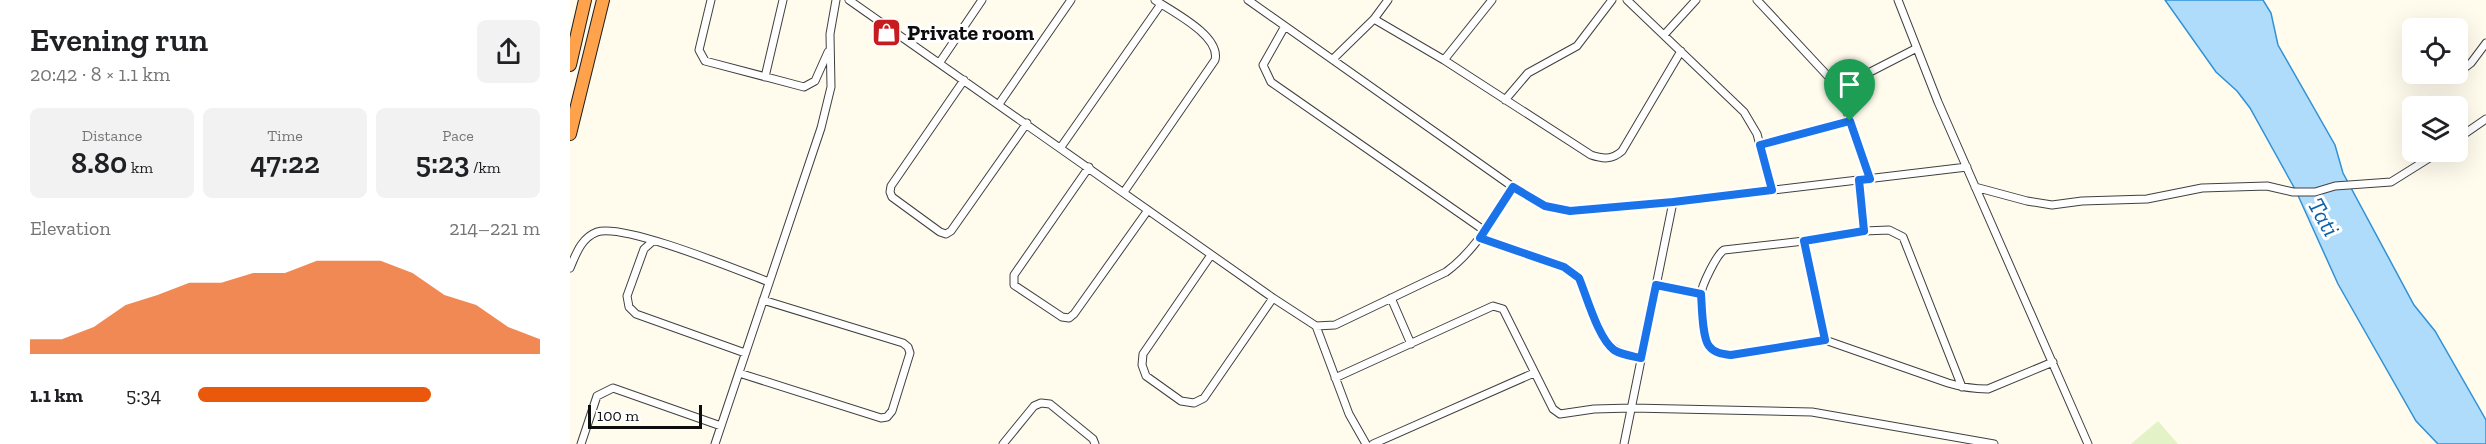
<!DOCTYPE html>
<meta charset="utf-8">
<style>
:root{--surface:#fff;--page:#f2f2f2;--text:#202124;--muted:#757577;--accent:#ea580c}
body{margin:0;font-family:"Zilla Slab",serif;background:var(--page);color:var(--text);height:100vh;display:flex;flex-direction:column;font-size:22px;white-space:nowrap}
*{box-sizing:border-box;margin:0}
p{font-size:20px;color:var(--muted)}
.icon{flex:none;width:33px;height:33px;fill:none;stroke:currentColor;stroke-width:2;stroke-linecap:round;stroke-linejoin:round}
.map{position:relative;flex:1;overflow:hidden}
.drawer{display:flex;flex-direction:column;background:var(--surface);width:570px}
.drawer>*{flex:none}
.tools{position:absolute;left:1832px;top:18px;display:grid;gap:12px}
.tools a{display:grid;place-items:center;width:66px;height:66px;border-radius:9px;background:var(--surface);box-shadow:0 6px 24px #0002;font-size:30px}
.scale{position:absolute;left:18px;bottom:15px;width:114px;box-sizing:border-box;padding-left:6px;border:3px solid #0d0d0d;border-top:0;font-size:16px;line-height:21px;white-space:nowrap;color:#0d0d0d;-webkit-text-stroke:4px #fff;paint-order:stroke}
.pin{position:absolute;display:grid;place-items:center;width:51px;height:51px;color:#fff;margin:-62px -26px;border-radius:50% 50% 50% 0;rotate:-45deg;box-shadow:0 0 6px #0007}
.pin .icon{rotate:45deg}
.round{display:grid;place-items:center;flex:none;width:63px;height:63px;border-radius:9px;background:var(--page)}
.head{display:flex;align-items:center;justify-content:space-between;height:102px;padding:0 30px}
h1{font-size:33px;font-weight:600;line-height:45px}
.metrics{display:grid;grid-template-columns:repeat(3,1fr);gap:9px;height:102px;padding:6px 30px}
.metrics div{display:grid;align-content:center;border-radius:9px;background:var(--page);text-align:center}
.metrics b{font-size:30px;font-weight:600}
.metrics small{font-size:16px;font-weight:400}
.metrics p{font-size:16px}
.chart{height:168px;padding:12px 30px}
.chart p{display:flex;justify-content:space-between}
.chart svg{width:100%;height:108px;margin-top:6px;fill:var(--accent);opacity:.7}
ul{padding:0 30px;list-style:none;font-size:20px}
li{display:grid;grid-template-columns:96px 72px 1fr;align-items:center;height:45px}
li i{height:15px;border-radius:8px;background:var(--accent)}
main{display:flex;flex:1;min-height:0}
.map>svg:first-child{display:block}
</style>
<main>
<section class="drawer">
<div class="head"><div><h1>Evening run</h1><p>20:42 · 8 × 1.1 km</p></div><a class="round"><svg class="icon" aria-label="share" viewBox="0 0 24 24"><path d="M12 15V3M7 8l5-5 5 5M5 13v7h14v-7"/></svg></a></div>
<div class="metrics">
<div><p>Distance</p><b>8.80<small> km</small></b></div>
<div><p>Time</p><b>47:22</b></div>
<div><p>Pace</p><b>5:23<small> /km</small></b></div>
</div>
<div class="chart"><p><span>Elevation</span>214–221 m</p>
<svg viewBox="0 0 160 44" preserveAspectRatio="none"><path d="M0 44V38L10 38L20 33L30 24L40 20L50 15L60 15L70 11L80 11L90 6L100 6L110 6L120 11L130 20L140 24L150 33L160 38V44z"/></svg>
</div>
<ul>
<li><b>1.1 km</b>5:34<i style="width:68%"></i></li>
</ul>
</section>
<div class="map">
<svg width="1916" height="444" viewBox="0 0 1916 444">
<rect width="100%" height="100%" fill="#fffcee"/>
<path fill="#e3f3c7" d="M1588 421 1608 444H1561Z"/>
<path fill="#aedcfa" stroke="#3091d7" stroke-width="1.5" d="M1595 0H1693L1701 13 1708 45 1765 145 1773 173 1844 305 1865 331 1916 420V444H1868L1846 421 1768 284 1726 191 1680 108 1667 91 1646 72Z"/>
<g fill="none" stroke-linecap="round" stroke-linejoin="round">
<defs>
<path id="street" d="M141 0 129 50 135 61 234 87 245 81 258 52
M279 0 703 298 746 326 765 325 876 272C906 250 923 218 943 187
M678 0 943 187 975 206 1000 211 1103 202 1397 167
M1057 0 1174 112 1187 134 1202 190
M1187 0 1269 88 1300 179
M1328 0 1368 102 1518 444
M804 19 874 60 1021 155C1033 159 1042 160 1052 151L1111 51
M715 26 693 65 701 82 915 231
M1094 35 1126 0
M763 59 804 19 818 0
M874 60 922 0
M370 62 412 0
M195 77 213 0
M1880 79 1901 63 1916 43
M394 80 321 186 320 192 322 197 370 232 376 234 381 231 457 123
M1269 88 1345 49
M935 100 958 73 1007 46 1042 0
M429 104 501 0
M1887 139 1916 119
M1190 145 1280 121
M491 147 591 4
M519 167 444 275V285L492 317 499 318 504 314 578 210
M1289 180 1294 231
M1405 187 1457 201 1482 205 1512 201 1577 199 1632 188 1697 186 1723 192H1745L1765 186 1821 182 1869 152
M554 192 645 60C651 36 603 12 585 0
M910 239 994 267 1009 278 1034 339C1045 352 1055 355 1072 358
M83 241 74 249 57 296 59 307 66 314 175 353
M1234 241 1255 340
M641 255 573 354 572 365 576 376 611 401 624 403 634 398 703 298
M0 268C6 254 11 238 27 232 54 223 167 270 199 282
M1086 285 1130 293
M821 298 841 344
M746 326 779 414 796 444
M169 373 311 418 317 417 322 411 340 353 338 347 333 343 193 300
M765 378 923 306 933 309 983 409 990 414 1024 409 1062 408 1242 412 1424 444
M1392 387 1333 237 1319 230 1294 231 1234 241 1154 250C1147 254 1131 286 1131 295 1130 304 1134 340 1139 347 1144 353 1153 354 1161 355L1255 340 1378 383C1391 387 1404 389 1418 389L1483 362
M11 444 27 396 43 388 151 426
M145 444 251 128 261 87 260 34 266 0
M433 444 464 406 471 403 480 404 523 439 525 444
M803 444 964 373
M1054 444 1103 202"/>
<path id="highway" d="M0 65 15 0
M0 134 33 0"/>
</defs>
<use href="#street" stroke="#404040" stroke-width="9"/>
<use href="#highway" stroke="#1e1e1e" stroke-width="14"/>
<use href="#street" stroke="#fff" stroke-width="7"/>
<use href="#highway" stroke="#fea24c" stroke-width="12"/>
</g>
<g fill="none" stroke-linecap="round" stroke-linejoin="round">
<defs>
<path id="route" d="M1280 121 1300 179 1289 180 1294 231 1234 241 1255 340 1161 355C1153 354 1144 353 1139 346 1132 337 1132 306 1131 294L1086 285 1071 358C1062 356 1052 355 1044 350 1028 338 1017 297 1009 278L994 267 910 238 943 187 975 206 1000 211 1103 202 1202 190 1190 145Z"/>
</defs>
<use href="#route" stroke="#fff" stroke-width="12"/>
<use href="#route" stroke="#1a73e8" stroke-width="8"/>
</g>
<defs>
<symbol id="shop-square" viewBox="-11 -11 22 22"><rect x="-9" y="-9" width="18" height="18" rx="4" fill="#c71b20" stroke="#fff"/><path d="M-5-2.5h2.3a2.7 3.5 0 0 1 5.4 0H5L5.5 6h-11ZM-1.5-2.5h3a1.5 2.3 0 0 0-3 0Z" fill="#fff"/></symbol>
</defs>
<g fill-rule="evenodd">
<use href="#shop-square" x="300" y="16" width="33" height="33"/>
</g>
<g text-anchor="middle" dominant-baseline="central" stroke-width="6" stroke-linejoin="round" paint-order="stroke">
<g font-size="22" font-weight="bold" fill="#0d0d0d" stroke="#fff" text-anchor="start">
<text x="337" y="32">Private room</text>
</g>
<g font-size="24" font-style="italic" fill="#0e61a8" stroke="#fff">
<text transform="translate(1754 217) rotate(61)">Tati</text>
</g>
</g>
</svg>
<div class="tools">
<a><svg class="icon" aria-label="locate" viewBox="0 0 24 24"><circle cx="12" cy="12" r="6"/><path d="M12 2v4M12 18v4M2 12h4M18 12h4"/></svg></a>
<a><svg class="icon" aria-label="layers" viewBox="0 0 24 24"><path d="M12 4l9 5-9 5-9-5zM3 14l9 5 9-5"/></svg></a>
</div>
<div class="scale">100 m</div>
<div class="pin" style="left:1280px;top:121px;background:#1e9e55"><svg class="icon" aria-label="arrive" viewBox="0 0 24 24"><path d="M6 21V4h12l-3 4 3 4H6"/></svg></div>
</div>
</main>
